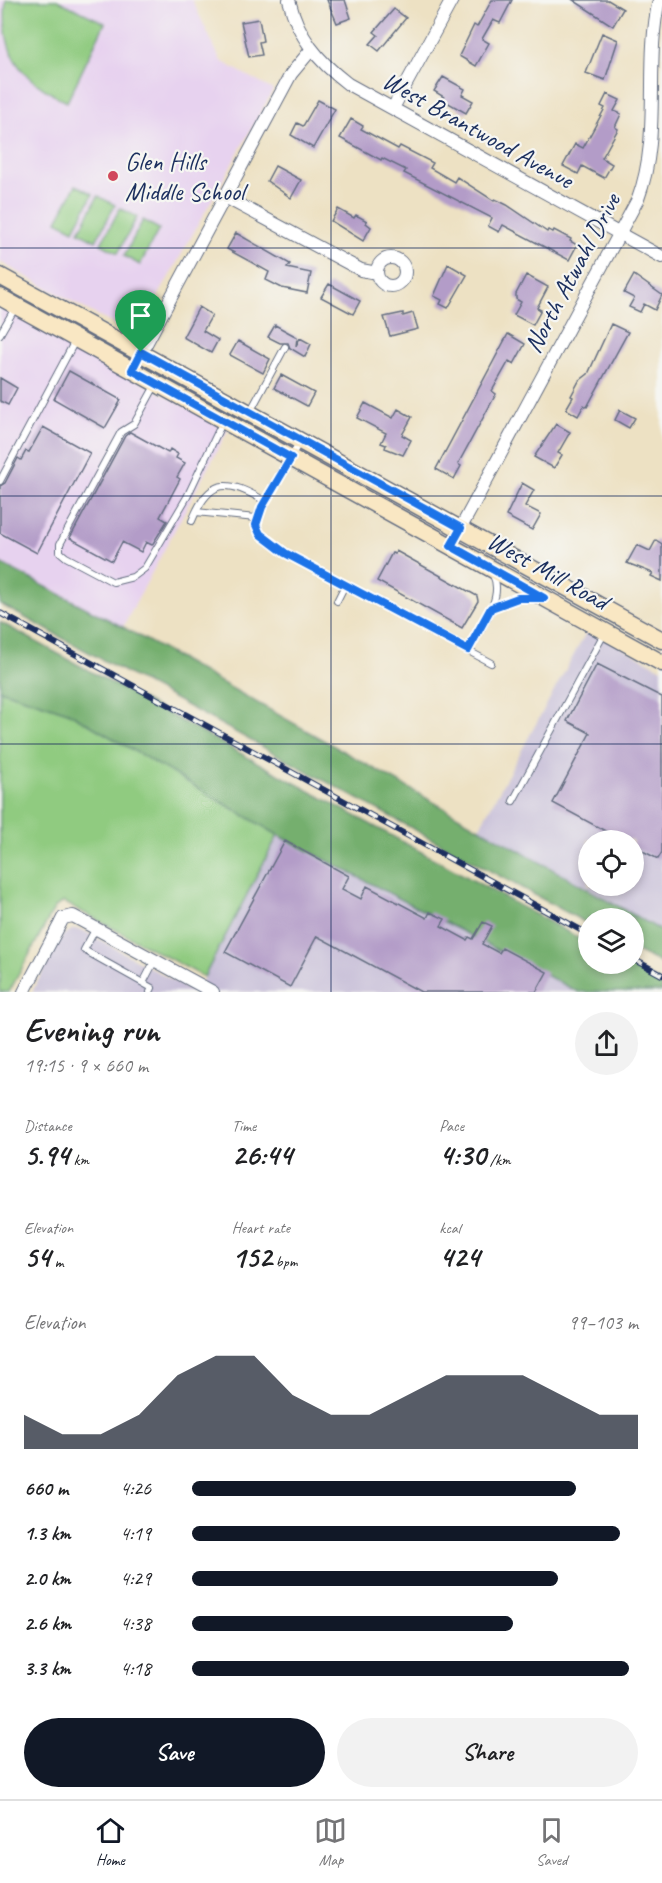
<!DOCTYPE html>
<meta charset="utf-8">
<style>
:root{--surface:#fff;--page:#f2f2f2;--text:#202124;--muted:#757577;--line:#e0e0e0;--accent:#111827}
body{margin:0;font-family:Caveat,sans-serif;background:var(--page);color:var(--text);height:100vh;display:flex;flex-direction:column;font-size:22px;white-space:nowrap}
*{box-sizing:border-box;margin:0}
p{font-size:20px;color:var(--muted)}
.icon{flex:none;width:33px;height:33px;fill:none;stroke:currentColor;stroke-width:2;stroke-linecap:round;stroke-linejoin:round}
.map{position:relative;height:992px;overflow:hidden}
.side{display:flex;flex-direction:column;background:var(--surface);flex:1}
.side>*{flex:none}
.buttons{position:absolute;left:578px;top:830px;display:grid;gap:12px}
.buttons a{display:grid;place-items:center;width:66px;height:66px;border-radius:50%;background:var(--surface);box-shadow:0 3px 9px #0003;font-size:30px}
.pin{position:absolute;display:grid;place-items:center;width:51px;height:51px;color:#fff;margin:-62px -26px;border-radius:50% 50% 50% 0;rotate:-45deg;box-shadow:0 0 6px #0007}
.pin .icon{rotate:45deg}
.round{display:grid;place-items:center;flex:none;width:63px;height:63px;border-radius:32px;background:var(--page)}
.headline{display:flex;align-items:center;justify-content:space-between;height:102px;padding:0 24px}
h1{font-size:33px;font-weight:800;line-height:45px}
.metrics{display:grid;grid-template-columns:repeat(3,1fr);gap:9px;height:102px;padding:6px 24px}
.metrics div{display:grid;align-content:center}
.metrics b{font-size:30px;font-weight:800}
.metrics small{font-size:16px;font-weight:400}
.metrics p{font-size:16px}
.chart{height:168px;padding:12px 24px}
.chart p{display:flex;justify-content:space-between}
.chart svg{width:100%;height:108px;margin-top:6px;fill:var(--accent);opacity:.7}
.primary-button{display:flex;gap:12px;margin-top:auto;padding:12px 24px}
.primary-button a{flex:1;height:69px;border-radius:36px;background:var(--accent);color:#fff;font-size:24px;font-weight:800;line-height:69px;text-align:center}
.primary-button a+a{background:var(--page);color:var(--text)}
ul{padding:0 24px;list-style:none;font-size:20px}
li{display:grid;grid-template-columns:96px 72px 1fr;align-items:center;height:45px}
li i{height:15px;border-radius:8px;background:var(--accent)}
.menu{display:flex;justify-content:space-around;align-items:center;height:84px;border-top:2px solid var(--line);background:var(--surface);font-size:16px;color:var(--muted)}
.menu a{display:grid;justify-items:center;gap:3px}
.menu .current{color:var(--accent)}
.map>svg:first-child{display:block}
</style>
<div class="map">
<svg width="662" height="992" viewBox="0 0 662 992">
<rect width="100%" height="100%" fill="#f6f6f2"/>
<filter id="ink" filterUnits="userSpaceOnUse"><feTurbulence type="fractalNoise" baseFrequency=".0167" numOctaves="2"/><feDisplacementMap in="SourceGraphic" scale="12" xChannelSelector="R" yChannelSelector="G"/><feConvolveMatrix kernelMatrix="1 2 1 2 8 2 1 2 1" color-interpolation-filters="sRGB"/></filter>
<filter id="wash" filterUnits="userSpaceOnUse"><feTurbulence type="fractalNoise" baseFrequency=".008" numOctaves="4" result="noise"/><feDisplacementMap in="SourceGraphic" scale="24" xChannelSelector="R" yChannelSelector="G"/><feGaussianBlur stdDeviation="1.35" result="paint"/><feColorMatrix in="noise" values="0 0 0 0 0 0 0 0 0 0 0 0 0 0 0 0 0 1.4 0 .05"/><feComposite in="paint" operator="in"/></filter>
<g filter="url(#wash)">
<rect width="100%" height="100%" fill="#ede1c3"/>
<path fill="#e7d2ef" d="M0 0H192L221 61 273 90 146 318 131 334 0 262Z
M0 305 228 430 123 627 0 563Z"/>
<path fill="#c8bfd8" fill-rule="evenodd" d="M588 629 662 669V931L479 828ZM588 840H633V885H588Z
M278 835 578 992H196Z
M74 929 82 930 194 992H32L63 935Z"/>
<path fill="#90cb80" stroke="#567d6f" stroke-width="1.5" d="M6 0H57L105 23 67 102C21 79 0 56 6 0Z
M76 185 93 194 74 230 57 221Z
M98 196 115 205 96 241 79 232Z
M120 208 137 217 118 253 101 244Z
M143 220 159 229 140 265 124 256Z
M0 690 68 712 278 835 204 977 64 902 55 907 9 992H0Z"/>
<path fill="#74af6e" stroke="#486f66" stroke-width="1.5" d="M0 563 123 627 662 931V964L633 949V918H588V924L0 604Z
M0 622 588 943V963H624L662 984V992H578L278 835 68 712 0 690Z"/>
<g id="blocks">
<path fill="#b39cc8" d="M327 0H345L351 18 337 23Z
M492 0H512L500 23 493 20 482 39 489 43 476 66 459 56 474 25 477 27Z
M573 0H608L623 9 613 26Z
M394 9 406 18 379 51 370 44 378 35 374 32Z
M259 19 263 41 259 42 262 55 249 57 241 22Z
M602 33 618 40 605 80 586 73Z
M443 77 465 89 462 95 473 101 466 113 443 100 444 97 434 91Z
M607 94 620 100 614 111 621 114 615 127 618 129 602 158 612 164 604 178 582 166 578 174 563 166 575 144 583 148 605 108 601 106Z
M318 100 335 109 313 148 291 135 297 123 303 126Z
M351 119 363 126 361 129 398 149 400 146 433 163 430 168 454 182 457 177 494 201 495 199 507 205 547 232 548 230 553 232 554 230 571 239 570 241 577 245 569 260 503 225 499 232 488 226 492 218 404 173 406 170 382 158 381 160 340 138Z
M275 166 301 180 291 198 267 181Z
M338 209 354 218 356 215 367 221 366 223 371 227 363 241 331 221Z
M236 233 290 264 287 268 311 273 307 293 282 288 266 280 269 272 227 249Z
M448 264 467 275 448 308 440 304 442 300 434 296Z
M526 275 548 287 537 308 541 310 533 325 514 315 521 302 516 299V294Z
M634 275 662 295 655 310 644 304 640 312 629 307 634 298 624 293Z
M329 284 360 301 353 314 321 297Z
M199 307 212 315 203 331 218 340 211 353 183 337Z
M403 313V316L413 313 418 329 390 336 384 317Z
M611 324 628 332 587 407 584 405 578 416 566 409 573 397 571 396 579 381 588 374Z
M275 325 297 337 296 346 300 338 311 344 305 357 290 348 288 343H280L268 337Z
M508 334 525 344 514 364 509 361 492 391 496 394 458 464 461 466 454 479 436 469Z
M238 341 270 359 263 373 230 355Z
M69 371 121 400 105 428 54 399Z
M281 375 314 393 307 406 274 388Z
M0 378 17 388 8 405 0 401Z
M365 403 393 418 398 409 412 417 402 435 411 440 403 455 385 448 386 445 381 443 386 433 357 418Z
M620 410 635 418 629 428 615 420Z
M556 424 570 432 558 453 562 455 554 468 534 457Z
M43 427 90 453 37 553 0 533V486L5 483 18 458 21 460 26 451 29 452Z
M130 432 168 453 170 449 178 454 176 458 185 463 177 477 180 479 160 517 167 521 152 545 146 542 141 552 122 542 112 561 70 538 125 436Z
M522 483 534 490 525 506 541 514 532 530 506 516Z
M656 540 662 544V581L651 576 653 573 627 563 637 545 650 551Z
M396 551 477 596 478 601 462 628 377 581 392 553 395 554Z
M597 664 662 697V852L658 859 633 846V840H622L553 803 590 733 567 721Z
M285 841 349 876 342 889 361 899 367 886 427 918 430 912 445 919 441 926 467 940 469 937 473 939 483 922 492 926 482 944 499 953 502 948 547 972 536 992H421L317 936 290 987 225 952Z"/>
</g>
</g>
<g filter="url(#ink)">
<use href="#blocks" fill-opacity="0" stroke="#646d81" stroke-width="1.5"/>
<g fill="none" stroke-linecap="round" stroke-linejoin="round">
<defs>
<path id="service" d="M0 334 15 308
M156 384 134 424 121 432 60 544V552L66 557 113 582 133 577 145 568 187 497 223 421
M250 412 285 347
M300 441 256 518C255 536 272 544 285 553L491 663
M0 481 76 339
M196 512 256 518
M192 521C210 476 228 480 265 501
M337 601 345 585
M491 608 518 598H533
M468 650C479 630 505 598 493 575
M513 801 605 632
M96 928 84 950 143 983
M150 992 152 988 143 983 155 960"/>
<path id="minor" d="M289 0C298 37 318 61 348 84L662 257
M393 108 452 0
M225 197 361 270 377 273
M377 272a14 14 0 1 1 28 0a14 14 0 1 1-28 0Z
M132 370 291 74 311 50
M451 546 638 199C662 135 644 65 659 0
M24 992 60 924 63 918 73 916 213 992"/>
<path id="secondary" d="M0 276 662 640
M0 297 662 663"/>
</defs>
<use href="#service" stroke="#646d81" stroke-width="8"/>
<use href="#minor" stroke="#646d81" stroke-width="14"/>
<use href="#secondary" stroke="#646d81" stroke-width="19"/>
<use href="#service" stroke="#fff" stroke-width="6"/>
<use href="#minor" stroke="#fff" stroke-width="12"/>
<use href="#secondary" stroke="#f9e7c3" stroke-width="16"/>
<defs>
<path id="rail" d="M0 613 588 934
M633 959 662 975"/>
</defs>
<use href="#rail" stroke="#1b2f5e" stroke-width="6"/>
<use href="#rail" stroke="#f6f6f2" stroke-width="4" stroke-dasharray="11" stroke-linecap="butt"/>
</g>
</g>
<g fill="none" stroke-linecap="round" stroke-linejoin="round" filter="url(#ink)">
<defs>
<path id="route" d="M141 352 461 528 451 546 544 598H518L491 608 468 650 285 553 260 534 256 525 262 507 291 458 132 370Z"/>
</defs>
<use href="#route" stroke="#fff" stroke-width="12"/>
<use href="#route" stroke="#1a73e8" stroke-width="8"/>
</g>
<path fill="none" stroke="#1b2f5e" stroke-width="1.5" stroke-opacity="0.55" d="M331 0V992M0 248H662M0 496H662M0 744H662"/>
<circle fill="#d1495b" stroke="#f6f6f2" stroke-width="2" cx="113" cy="176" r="6"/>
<g text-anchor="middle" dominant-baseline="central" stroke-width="4.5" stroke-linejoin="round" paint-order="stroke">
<g font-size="26" fill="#1b2f5e" stroke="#f6f6f2">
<text transform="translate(478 130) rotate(29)">West Brantwood Avenue</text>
<text transform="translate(572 273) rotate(-62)">North Atwahl Drive</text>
<text transform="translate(548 571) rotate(29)">West Mill Road</text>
</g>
<g font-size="26" fill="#1b2f5e" stroke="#f6f6f2" text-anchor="start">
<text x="125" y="161">Glen Hills<tspan x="125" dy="30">Middle School</tspan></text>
</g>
</g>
</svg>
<div class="buttons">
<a><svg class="icon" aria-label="locate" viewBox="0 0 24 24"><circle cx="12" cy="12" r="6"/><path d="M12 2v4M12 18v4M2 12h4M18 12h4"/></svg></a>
<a><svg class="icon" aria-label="layers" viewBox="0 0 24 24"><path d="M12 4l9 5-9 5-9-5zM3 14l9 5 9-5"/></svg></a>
</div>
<div class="pin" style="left:141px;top:352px;background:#1e9e55"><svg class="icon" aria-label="arrive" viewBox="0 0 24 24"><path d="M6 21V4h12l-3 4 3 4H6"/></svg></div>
</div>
<section class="side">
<div class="headline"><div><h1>Evening run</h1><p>19:15 · 9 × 660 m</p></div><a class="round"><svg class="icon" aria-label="share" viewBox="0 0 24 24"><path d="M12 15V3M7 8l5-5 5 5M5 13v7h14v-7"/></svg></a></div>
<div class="metrics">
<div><p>Distance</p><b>5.94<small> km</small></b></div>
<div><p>Time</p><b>26:44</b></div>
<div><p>Pace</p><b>4:30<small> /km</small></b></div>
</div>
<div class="metrics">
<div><p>Elevation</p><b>54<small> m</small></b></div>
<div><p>Heart rate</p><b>152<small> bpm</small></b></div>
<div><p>kcal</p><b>424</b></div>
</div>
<div class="chart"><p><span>Elevation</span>99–103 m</p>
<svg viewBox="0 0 160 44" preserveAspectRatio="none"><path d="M0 44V30L10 38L20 38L30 30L40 14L50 6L60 6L70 22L80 30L90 30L100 22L110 14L120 14L130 14L140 22L150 30L160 30V44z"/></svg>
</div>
<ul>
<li><b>660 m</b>4:26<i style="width:86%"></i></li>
<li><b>1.3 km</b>4:19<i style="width:96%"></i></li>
<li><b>2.0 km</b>4:29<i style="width:82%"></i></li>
<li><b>2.6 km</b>4:38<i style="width:72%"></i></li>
<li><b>3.3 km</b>4:18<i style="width:98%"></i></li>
</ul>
<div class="primary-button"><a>Save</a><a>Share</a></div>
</section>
<nav class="menu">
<a class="current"><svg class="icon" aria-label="home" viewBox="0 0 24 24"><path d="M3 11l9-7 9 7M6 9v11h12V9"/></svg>Home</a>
<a><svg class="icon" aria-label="map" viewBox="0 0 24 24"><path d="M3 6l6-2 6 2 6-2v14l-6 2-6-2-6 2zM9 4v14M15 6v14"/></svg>Map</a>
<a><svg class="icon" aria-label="saved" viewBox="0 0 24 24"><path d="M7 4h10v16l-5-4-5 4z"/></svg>Saved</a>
</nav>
